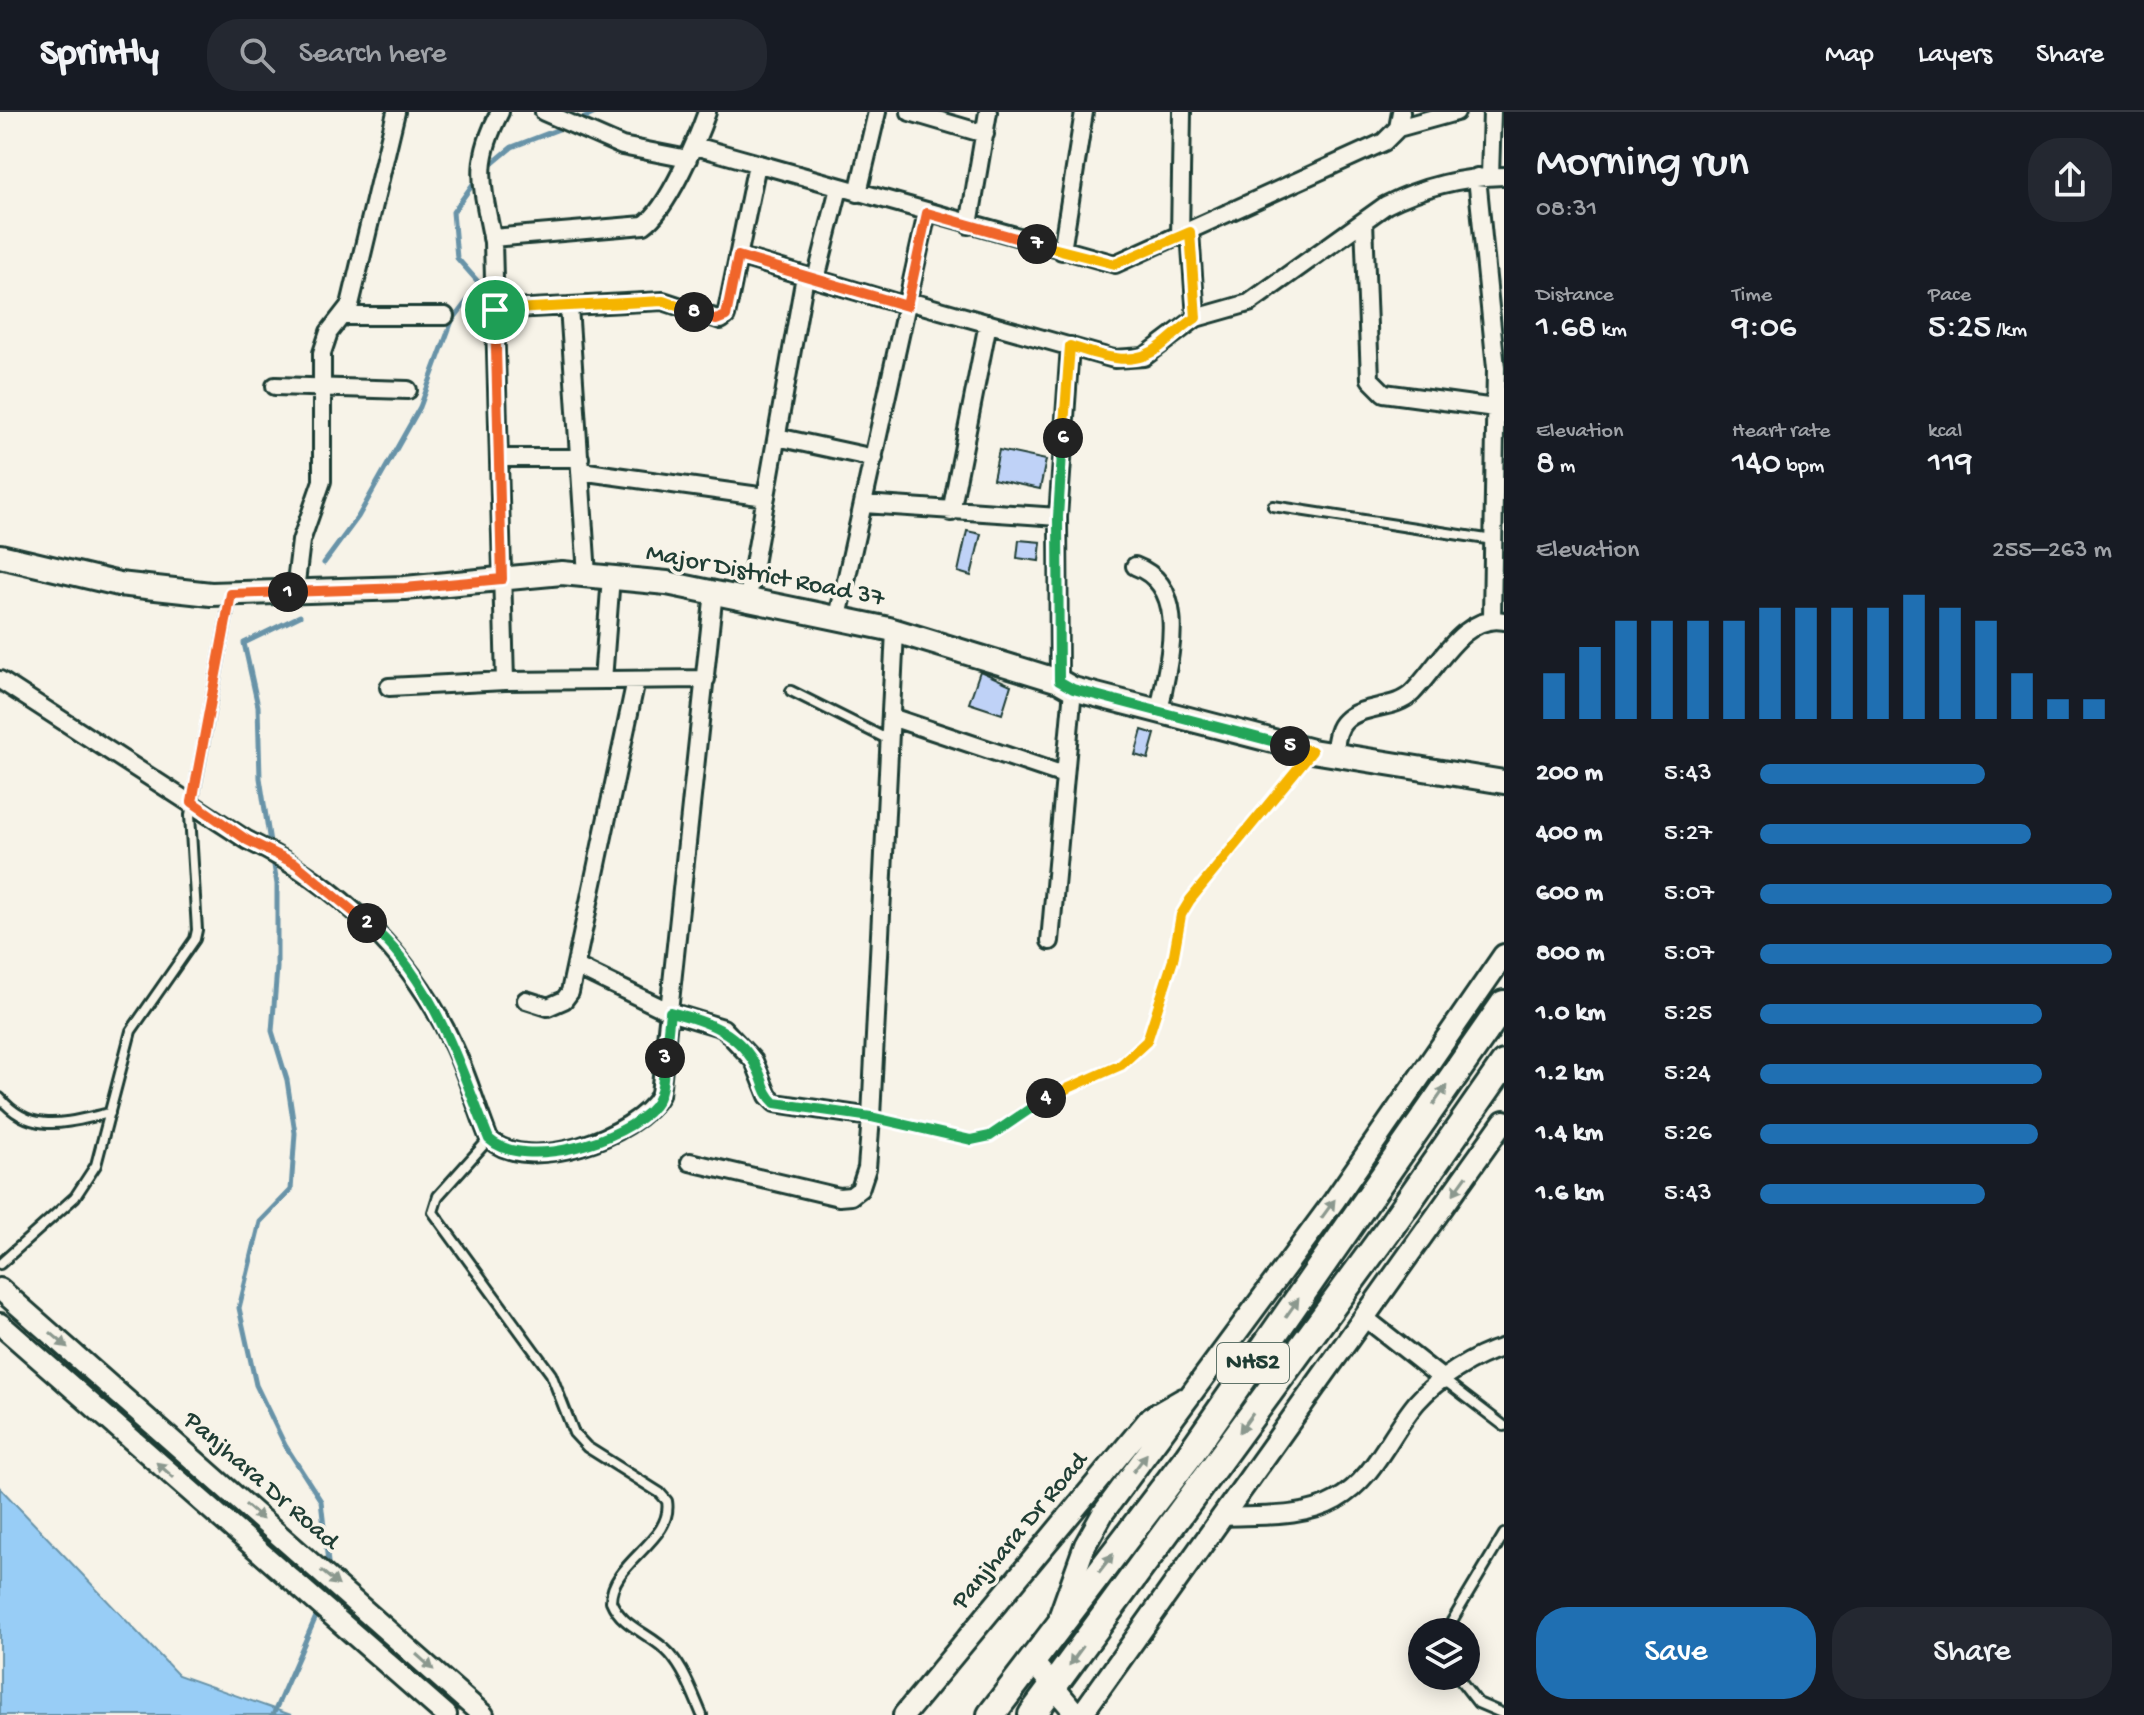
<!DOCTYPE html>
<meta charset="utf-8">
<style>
:root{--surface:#171b24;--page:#242831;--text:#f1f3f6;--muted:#9ea1a6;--line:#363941;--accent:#1f6fb2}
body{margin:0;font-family:"Gochi Hand",sans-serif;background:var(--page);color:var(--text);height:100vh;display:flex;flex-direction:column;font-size:30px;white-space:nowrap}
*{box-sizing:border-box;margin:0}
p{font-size:26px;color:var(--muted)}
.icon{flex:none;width:44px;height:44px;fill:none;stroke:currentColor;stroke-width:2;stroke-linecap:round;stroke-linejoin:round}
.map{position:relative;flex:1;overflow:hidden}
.panel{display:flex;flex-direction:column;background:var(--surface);width:640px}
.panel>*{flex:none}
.buttons{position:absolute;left:1408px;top:1506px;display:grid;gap:16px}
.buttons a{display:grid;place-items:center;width:72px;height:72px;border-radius:50%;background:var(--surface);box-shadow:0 4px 20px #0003;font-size:40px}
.pin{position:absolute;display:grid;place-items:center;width:68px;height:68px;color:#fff;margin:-34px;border:4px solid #fff;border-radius:50%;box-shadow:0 2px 8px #0007}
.km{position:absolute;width:40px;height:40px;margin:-20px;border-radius:50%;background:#222;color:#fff;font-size:22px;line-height:40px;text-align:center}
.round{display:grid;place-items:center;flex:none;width:84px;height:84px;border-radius:32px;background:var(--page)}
.overview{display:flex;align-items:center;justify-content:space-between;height:136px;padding:0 32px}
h1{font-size:44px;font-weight:600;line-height:60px}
.stats{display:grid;grid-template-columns:repeat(3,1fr);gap:12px;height:136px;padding:8px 32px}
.stats div{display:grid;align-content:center}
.stats b{font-size:34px;font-weight:600}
.stats small{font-size:22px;font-weight:400}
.stats p{font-size:22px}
.chart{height:224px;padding:16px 32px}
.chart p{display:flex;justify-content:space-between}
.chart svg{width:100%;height:144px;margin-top:8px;stroke:var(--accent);stroke-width:6}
.action{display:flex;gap:16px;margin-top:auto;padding:16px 32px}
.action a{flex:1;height:92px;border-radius:32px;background:var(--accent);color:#fff;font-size:32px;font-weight:600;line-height:92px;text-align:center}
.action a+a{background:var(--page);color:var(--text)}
ul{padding:0 32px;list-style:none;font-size:26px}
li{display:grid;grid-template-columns:128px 96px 1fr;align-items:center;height:60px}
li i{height:20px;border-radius:10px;background:var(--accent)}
header{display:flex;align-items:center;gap:48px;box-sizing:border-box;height:112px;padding:0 40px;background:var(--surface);border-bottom:2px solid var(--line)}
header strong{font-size:38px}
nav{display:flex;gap:44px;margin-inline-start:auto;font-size:28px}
.search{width:560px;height:72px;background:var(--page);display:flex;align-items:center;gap:20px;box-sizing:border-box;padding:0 28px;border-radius:32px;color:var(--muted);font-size:30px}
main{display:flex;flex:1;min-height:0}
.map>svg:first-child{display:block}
</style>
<header>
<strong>Sprintly</strong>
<div class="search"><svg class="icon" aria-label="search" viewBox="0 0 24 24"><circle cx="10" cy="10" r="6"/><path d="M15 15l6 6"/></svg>Search here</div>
<nav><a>Map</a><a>Layers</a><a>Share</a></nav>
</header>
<main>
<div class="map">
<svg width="1504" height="1603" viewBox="0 0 1504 1603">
<rect width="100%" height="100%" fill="#f7f3e8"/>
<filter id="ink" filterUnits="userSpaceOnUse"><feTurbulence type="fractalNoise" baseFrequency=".0125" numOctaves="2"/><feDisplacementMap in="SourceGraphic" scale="16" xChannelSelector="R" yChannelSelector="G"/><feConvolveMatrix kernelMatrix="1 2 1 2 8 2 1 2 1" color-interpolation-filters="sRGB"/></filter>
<g filter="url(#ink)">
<path fill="#98cdf6" stroke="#6893a8" stroke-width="2" d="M0 1376 178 1563 291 1603H0Z"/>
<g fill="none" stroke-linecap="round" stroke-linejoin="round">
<path stroke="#6893a8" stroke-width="5" d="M576 10 597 0
M488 55 512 35 567 14
M324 451 358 405 420 295 452 209 480 172 457 146 453 100 478 65
M271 737 260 666 258 594 244 531 300 504
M273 747 277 772V856L272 919 287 968 295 1021 291 1078 260 1110 239 1196 256 1273 285 1333 321 1389 329 1459
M273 1603 318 1500"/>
</g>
<path fill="#bfd2f7" stroke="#1f3d34" stroke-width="2" d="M999 338 1046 348 1040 377 993 367Z
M967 419 981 422 971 464 958 460Z
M1019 428 1041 430 1039 449 1017 446Z
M980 559 1011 573 1002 602 969 591Z
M1142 618 1155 622 1148 647 1135 643Z"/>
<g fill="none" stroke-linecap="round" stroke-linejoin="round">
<defs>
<path id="service" d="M1273 394 1493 428
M791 579 889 628
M0 986C32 1024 67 1010 110 1001
M489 1027 438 1084 433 1100 551 1262 574 1321 587 1335 660 1381 667 1389C674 1428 611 1450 611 1489 622 1516 651 1521 670 1542 685 1559 693 1582 702 1603
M0 1152 75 1085 96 1053 131 919 195 827 197 818 190 703 231 482
M1444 1268 1504 1314
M1449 1520 1452 1509 1504 1422
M1457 1564 1478 1591 1504 1602"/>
<path id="minor" d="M500 0C472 53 483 75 493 130L505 569
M544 0 622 34 688 47
M910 0 985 22
M1398 16 1456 0
M695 34 1115 152 1384 30 1398 16 1401 0
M1490 64 1492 0
M1477 65 1496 256 1492 507
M858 81 877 0
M1364 109 1370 267 1384 281 1495 296
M969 113 988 0
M1190 120 1196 206
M1180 125 1182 0
M492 126 644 113C668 97 697 28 707 0
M1062 139 1084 0
M738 144 907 194
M816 167 839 76
M908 189 1114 247 1144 245 1196 206 1249 191 1386 93C1422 75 1464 65 1504 64
M569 194 587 463
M495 198 663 189 721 208 726 204 757 52
M345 204H445
M275 274 408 278
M777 325 874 346
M499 346H580
M580 359 766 385
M864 392 1058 405
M951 400 988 211
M1135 454C1194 476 1166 555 1159 601
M295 479 301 429 322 369V241L329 220 350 193 396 0
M748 486 805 164
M838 505 927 101
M0 568 247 728C339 773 412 842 454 935 468 965 477 997 489 1027 528 1063 636 1025 660 983L714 479
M603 568 611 465
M1059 569 1058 405 1070 234
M389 575 505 569 706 567
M891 605 1064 663
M1334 643C1336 632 1336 617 1345 609 1362 592 1395 598 1412 581 1438 555 1464 501 1504 509
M1050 829 1073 577
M577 855 670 900 723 916 754 949 768 984 775 991 871 1005
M526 888 548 895 564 888 570 880 636 568
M690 1050 839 1085 851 1084 860 1077 867 1056 871 1005 895 519
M1364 1205 1444 1268
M1222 1405C1258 1403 1303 1407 1336 1388 1375 1366 1389 1323 1417 1290 1438 1266 1474 1244 1504 1235"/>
<path id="tertiary" d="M0 1177 483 1603
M0 1212 446 1603
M1060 1503 1085 1433 1103 1401 1334 1089 1504 843
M1032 1549 1077 1603
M904 1603 1150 1306 1183 1287
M1081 1603 1504 1009"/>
<path id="secondary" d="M0 444 119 472 211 482 405 476 562 461 667 471 889 517 1059 569 1073 577 1312 639 1504 670"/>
<path id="trunk" d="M991 1603 1188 1345 1504 892
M1032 1603 1391 1114 1504 952"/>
</defs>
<use href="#service" stroke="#1f3d34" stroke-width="14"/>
<use href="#minor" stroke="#1f3d34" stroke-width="22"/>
<use href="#tertiary" stroke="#1f3d34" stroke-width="26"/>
<use href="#secondary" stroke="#1f3d34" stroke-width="28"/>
<use href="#trunk" stroke="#1f3d34" stroke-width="32"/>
<path stroke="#1f3d34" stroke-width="3" stroke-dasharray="6 6" stroke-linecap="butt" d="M887 1009 971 1028 990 1024 1052 982 1121 953 1137 942 1147 929 1173 848 1181 803 1190 788 1299 655"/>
<use href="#service" stroke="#f7f3e8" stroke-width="8"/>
<use href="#minor" stroke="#f7f3e8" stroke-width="16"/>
<use href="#tertiary" stroke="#f7f3e8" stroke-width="20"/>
<use href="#secondary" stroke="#f7f3e8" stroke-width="22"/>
<use href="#trunk" stroke="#f7f3e8" stroke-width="26"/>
</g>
<defs><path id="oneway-solid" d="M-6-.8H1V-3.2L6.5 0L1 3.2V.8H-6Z" transform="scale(2)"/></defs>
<g fill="#8b988e">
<use href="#oneway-solid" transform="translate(1440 983) rotate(-55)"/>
<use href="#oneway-solid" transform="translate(1460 1073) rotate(126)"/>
<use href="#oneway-solid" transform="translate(1328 1097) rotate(-54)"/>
<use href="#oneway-solid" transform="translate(1292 1196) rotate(-55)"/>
<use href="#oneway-solid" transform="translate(59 1228) rotate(41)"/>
<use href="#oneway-solid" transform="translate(1246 1311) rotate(126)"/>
<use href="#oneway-solid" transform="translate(1140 1351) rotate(-53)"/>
<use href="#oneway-solid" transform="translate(165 1358) rotate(-139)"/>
<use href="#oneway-solid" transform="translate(254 1400) rotate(41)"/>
<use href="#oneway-solid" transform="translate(1106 1451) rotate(-52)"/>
<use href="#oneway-solid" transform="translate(330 1466) rotate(40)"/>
<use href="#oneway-solid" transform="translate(1076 1544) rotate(126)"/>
<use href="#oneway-solid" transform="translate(425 1550) rotate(42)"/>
</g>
</g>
<g fill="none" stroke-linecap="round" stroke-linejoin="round" filter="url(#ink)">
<defs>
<path id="split-1" d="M288 480 405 476 502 467 495 198"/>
<path id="split-2" d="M288 480 231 482 192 690 247 728 296 752 367 811"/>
<path id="split-3" d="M367 811C433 865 458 951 489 1027 524 1059 626 1029 654 994 664 981 663 961 665 946"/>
<path id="split-4" d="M665 946 670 900C707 909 740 920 758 958 764 970 764 981 775 991L871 1005 971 1028 990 1024 1046 986"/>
<path id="split-5" d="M1046 986 1121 953 1147 929 1173 848 1181 803 1190 788 1312 639 1290 634"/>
<path id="split-6" d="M1063 326 1058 405 1059 569 1073 577 1290 634"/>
<path id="split-7" d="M1037 132 1115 152 1190 120 1196 206C1183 214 1173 225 1161 234 1132 257 1102 244 1070 234L1063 326"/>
<path id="split-8" d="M694 200 716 208 726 204 738 144 907 194 927 101 1037 132"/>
<path id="split-9" d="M495 198 663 189 694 200"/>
</defs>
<use href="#split-1" stroke="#fff" stroke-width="16"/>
<use href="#split-2" stroke="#fff" stroke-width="16"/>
<use href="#split-3" stroke="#fff" stroke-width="16"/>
<use href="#split-4" stroke="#fff" stroke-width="16"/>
<use href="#split-5" stroke="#fff" stroke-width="16"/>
<use href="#split-6" stroke="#fff" stroke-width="16"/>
<use href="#split-7" stroke="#fff" stroke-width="16"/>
<use href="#split-8" stroke="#fff" stroke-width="16"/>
<use href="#split-9" stroke="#fff" stroke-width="16"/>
<use href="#split-1" stroke="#f0652b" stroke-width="10"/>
<use href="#split-2" stroke="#f0652b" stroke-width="10"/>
<use href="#split-3" stroke="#22a559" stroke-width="10"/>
<use href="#split-4" stroke="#22a559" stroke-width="10"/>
<use href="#split-5" stroke="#f5b400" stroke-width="10"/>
<use href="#split-6" stroke="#22a559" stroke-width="10"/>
<use href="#split-7" stroke="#f5b400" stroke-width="10"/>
<use href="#split-8" stroke="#f0652b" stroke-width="10"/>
<use href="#split-9" stroke="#f5b400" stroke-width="10"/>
</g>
<g text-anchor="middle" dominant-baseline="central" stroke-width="7" stroke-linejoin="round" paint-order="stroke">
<rect fill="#f7f3e8" stroke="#60746a" stroke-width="2" x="1217" y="1231" width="72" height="40" rx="6"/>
<g font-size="24" font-weight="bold" fill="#1f3d34">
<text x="1253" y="1251">NH52</text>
</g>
<g font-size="26" fill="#1f3d34" stroke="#f7f3e8">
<text transform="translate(765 465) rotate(11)">Major District Road 37</text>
<text transform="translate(260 1370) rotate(41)">Panjhara Dr Road</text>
<text transform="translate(1021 1420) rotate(-50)">Panjhara Dr Road</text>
</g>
</g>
</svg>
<div class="buttons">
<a><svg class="icon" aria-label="layers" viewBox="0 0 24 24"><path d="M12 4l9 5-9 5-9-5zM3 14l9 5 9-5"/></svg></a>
</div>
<div class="pin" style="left:495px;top:198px;background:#1e9e55"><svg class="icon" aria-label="arrive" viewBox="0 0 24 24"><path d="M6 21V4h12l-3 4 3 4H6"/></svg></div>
<b class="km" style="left:288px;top:480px">1</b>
<b class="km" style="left:367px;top:811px">2</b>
<b class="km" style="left:665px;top:946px">3</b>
<b class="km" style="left:1046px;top:986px">4</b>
<b class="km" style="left:1290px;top:634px">5</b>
<b class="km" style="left:1063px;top:326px">6</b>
<b class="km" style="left:1037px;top:132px">7</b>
<b class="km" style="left:694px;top:200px">8</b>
</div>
<section class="panel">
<div class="overview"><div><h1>Morning run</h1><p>08:31</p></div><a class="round"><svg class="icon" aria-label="share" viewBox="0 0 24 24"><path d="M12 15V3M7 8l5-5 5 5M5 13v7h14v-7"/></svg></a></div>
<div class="stats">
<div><p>Distance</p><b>1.68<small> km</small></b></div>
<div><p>Time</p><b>9:06</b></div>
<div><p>Pace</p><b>5:25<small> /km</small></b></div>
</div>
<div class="stats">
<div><p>Elevation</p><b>8<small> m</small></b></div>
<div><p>Heart rate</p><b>140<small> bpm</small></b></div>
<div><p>kcal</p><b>119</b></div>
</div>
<div class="chart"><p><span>Elevation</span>255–263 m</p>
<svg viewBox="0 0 160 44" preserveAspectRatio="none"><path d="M5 44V30M15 44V22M25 44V14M35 44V14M45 44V14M55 44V14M65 44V10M75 44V10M85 44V10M95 44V10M105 44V6M115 44V10M125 44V14M135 44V30M145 44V38M155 44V38"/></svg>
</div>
<ul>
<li><b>200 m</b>5:43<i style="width:64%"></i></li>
<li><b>400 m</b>5:27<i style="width:77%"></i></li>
<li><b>600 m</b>5:07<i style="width:100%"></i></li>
<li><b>800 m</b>5:07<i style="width:100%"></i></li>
<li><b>1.0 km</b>5:25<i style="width:80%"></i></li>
<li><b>1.2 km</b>5:24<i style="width:80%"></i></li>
<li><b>1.4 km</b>5:26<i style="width:79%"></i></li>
<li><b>1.6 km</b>5:43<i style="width:64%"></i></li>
</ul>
<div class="action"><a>Save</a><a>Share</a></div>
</section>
</main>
